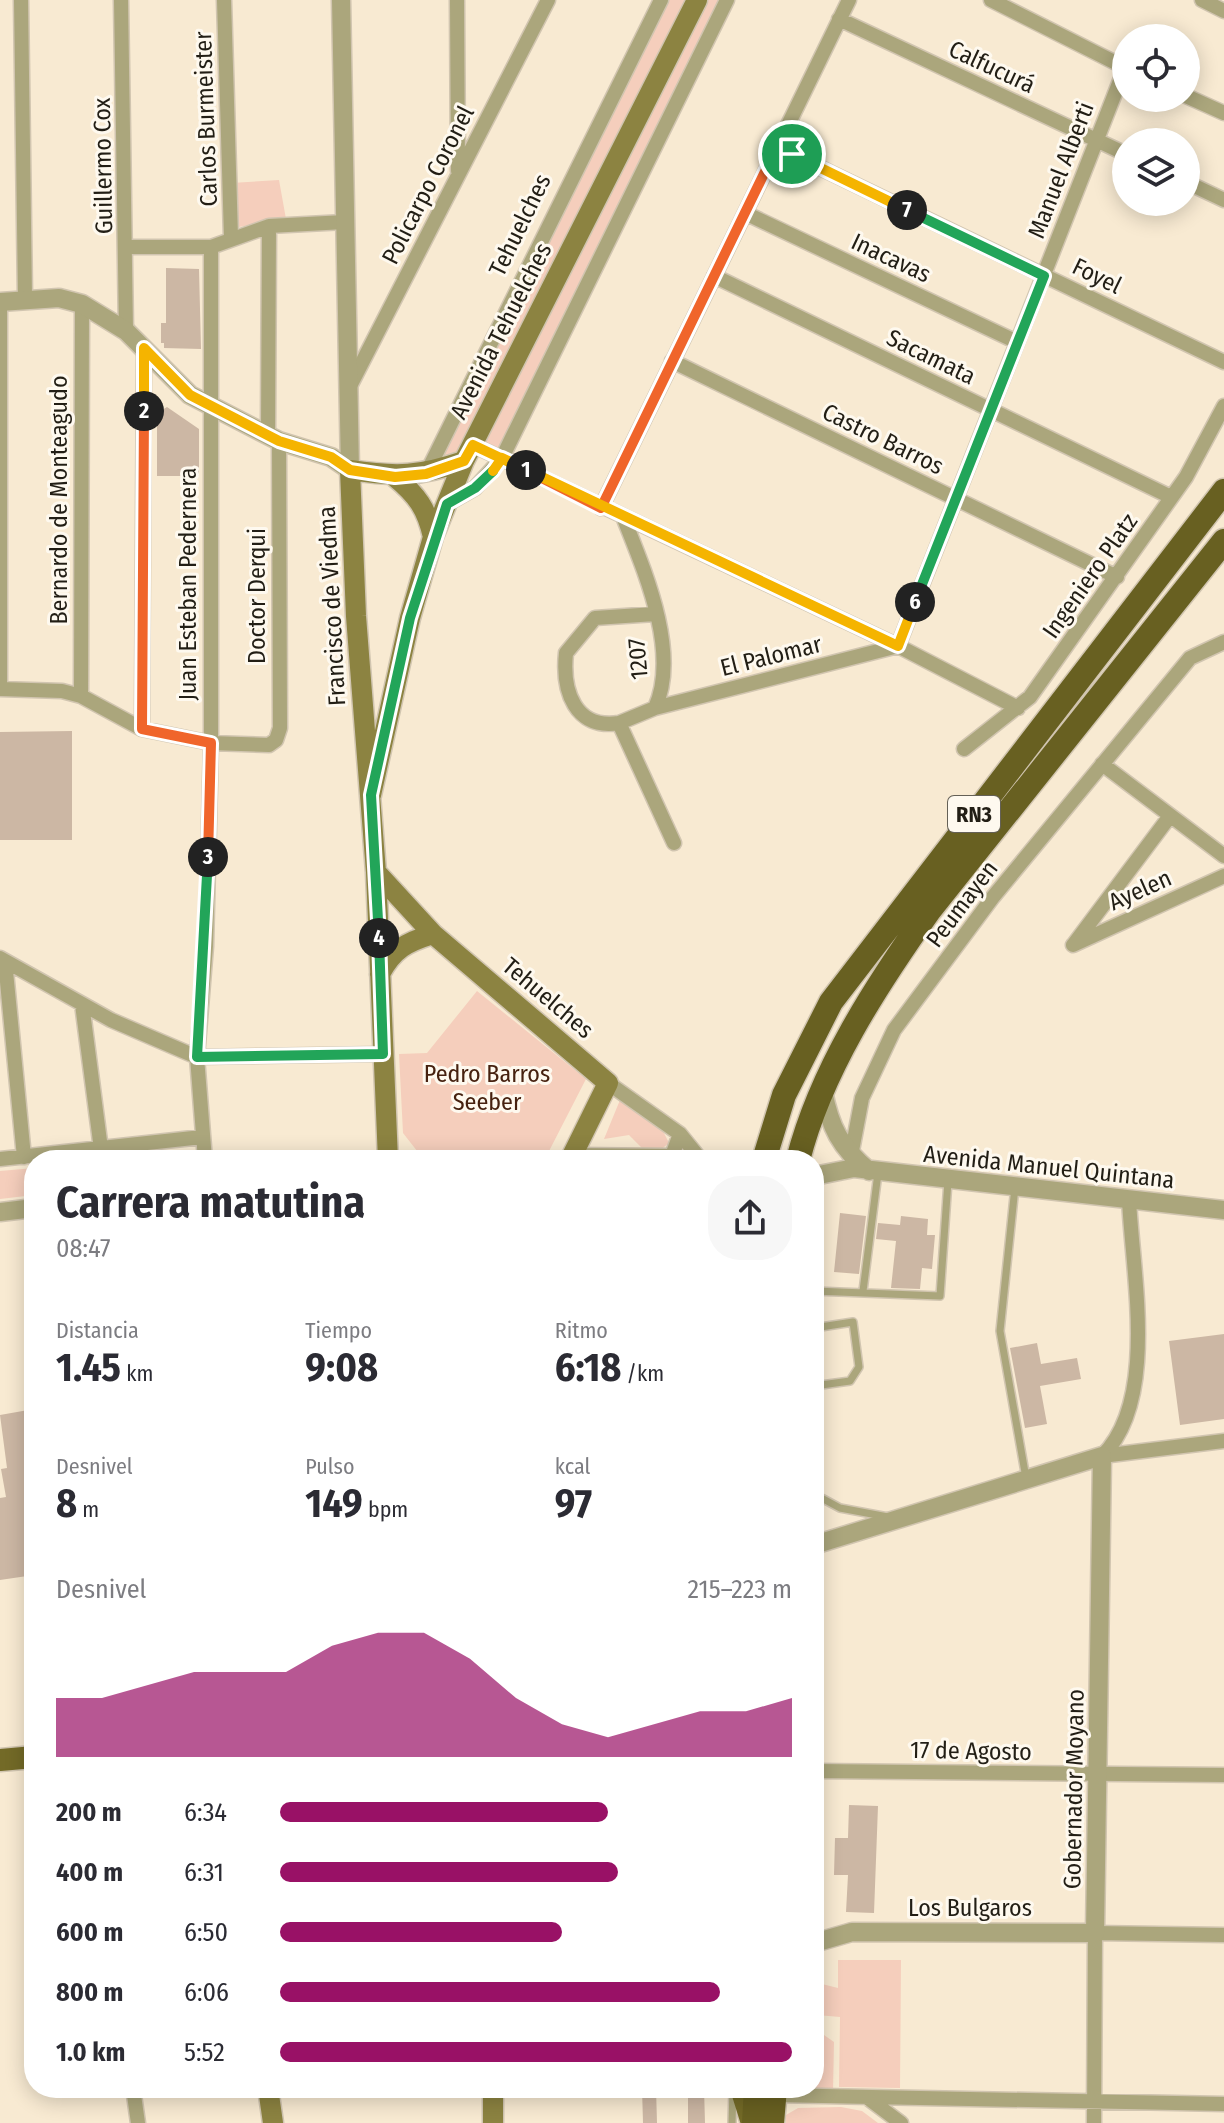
<!DOCTYPE html>
<html lang="es">
<meta charset="utf-8">
<style>
:root{--surface:#fff;--page:#f7f7f7;--text:#2b2b33;--muted:#7c7c81;--accent:#916}
body{margin:0;font-family:"Fira Sans Condensed",sans-serif;background:var(--page);color:var(--text);height:100vh;display:flex;flex-direction:column;font-size:30px;white-space:nowrap}
*{box-sizing:border-box;margin:0}
p{font-size:26px;color:var(--muted)}
.icon{flex:none;width:44px;height:44px;fill:none;stroke:currentColor;stroke-width:2;stroke-linecap:round;stroke-linejoin:round}
.map{position:relative;flex:1;overflow:hidden}
.details{position:absolute;left:24px;top:1150px;width:800px;height:948px;display:flex;flex-direction:column;background:var(--surface);border-radius:32px;box-shadow:0 4px 20px #0003}
.details>*{flex:none}
.tools{position:absolute;left:1112px;top:24px;display:grid;gap:16px}
.tools a{display:grid;place-items:center;width:88px;height:88px;border-radius:50%;background:var(--surface);box-shadow:0 4px 20px #0003;font-size:40px}
.pin{position:absolute;display:grid;place-items:center;width:68px;height:68px;color:#fff;margin:-34px;border:4px solid #fff;border-radius:50%;box-shadow:0 2px 8px #0007}
.km{position:absolute;width:40px;height:40px;margin:-20px;border-radius:50%;background:#222;color:#fff;font-size:22px;line-height:40px;text-align:center}
.round{display:grid;place-items:center;flex:none;width:84px;height:84px;border-radius:32px;background:var(--page)}
.overview{display:flex;align-items:center;justify-content:space-between;height:136px;padding:0 32px}
h1{font-size:44px;font-weight:700;line-height:60px}
.stats{display:grid;grid-template-columns:repeat(3,1fr);gap:12px;height:136px;padding:8px 32px}
.stats div{display:grid;align-content:center}
.stats b{font-size:40px;font-weight:700}
.stats small{font-size:22px;font-weight:400}
.stats p{font-size:22px}
.chart{height:224px;padding:16px 32px}
.chart p{display:flex;justify-content:space-between}
.chart svg{width:100%;height:144px;margin-top:8px;fill:var(--accent);opacity:.7}
ul{padding:0 32px;list-style:none;font-size:26px}
li{display:grid;grid-template-columns:128px 96px 1fr;align-items:center;height:60px}
li i{height:20px;border-radius:10px;background:var(--accent)}
.map>svg:first-child{display:block}
</style>
<div class="map">
<svg width="1224" height="2123" viewBox="0 0 1224 2123">
<rect width="100%" height="100%" fill="#f8ead2"/>
<path fill="#f5cebc" d="M661 0H727L502 458 473 445 426 474Z
M279 180 286 219 233 228 231 183Z
M477 991 586 1079 547 1155 421 1156 403 1133 399 1054 427 1053Z
M620 1100 663 1131 669 1143 659 1151 643 1149 629 1135 604 1139Z
M34 1168V1195L0 1199V1171Z
M838 1960H901L900 2088 839 2087 840 2017 817 2015 814 1989 822 1984 838 1988Z
M814 2028 834 2042 833 2091 793 2088H814Z
M841 2107 862 2111 878 2123H786V2115L798 2108Z"/>
<path fill="#ccb7a4" d="M166 268 199 269 201 349 164 348V343H161V323H166Z
M167 407 199 429V476H157V413Z
M72 731V840H0V732Z
M840 1213 866 1216 859 1274 834 1272Z
M901 1216 928 1219 927 1235H935L932 1269 922 1268 920 1289 891 1288 896 1241 876 1239 878 1223 900 1225Z
M1224 1334V1419L1180 1425 1169 1341Z
M1037 1343 1041 1364 1077 1358 1081 1379 1040 1386 1047 1424 1025 1428 1010 1348Z
M34 1409V1575L0 1580V1498L6 1497 1 1469 7 1468 0 1415Z
M849 1805 878 1806 874 1913 846 1912 848 1875H834L835 1838H848Z
M642 2088H656L657 2123H643Z
M688 2088H704L705 2123H688Z"/>
<g fill="none" stroke-linecap="round" stroke-linejoin="round">
<defs>
<path id="service" d="M1015 1187 1000 1331 1026 1478
M814 1291 940 1296 948 1181
M863 1291 878 1173
M814 1328 853 1322 859 1367 850 1381 814 1386
M814 1494 840 1508 888 1517
M732 2123 733 2090"/>
<path id="minor" d="M21 0 25 298
M121 0 126 331
M224 0 231 237
M457 0 458 171
M991 0 1126 68
M1202 0 1224 11
M839 19 1126 154
M1186 96 1224 113
M777 147 1224 362
M1186 182 1224 200
M745 213 1017 342
M126 247H211L269 226 345 222
M714 276 1171 497
M0 302V689
M672 361 1117 577
M349 388 548 0
M268 436 269 226
M473 445 898 646 1018 708
M426 474 661 0
M447 504 475 488 502 458 727 0
M601 508 849 0
M624 519C645 572 680 653 655 708
M898 646 1125 68
M0 689 62 691 81 696 142 729 211 743 269 745 276 740 280 728 279 441
M81 696 82 304
M619 723C575 730 562 691 566 653L595 618 655 614
M142 729 144 348
M964 749 1030 697 1186 477 1224 406
M1102 764 1224 856
M674 843 619 723 655 708 898 646
M1074 944 1170 816
M1073 945 1224 876
M0 958 111 1020 197 1057 383 1054
M5 961 24 1157
M82 1004 101 1149
M608 1083 680 1134 701 1160
M574 1155 672 1156 680 1134
M851 1156 862 1098 894 1030 993 897 1190 658 1224 642
M0 1159 202 1137
M205 1160 197 1057 206 946 211 743V247
M1102 1456C1159 1400 1132 1272 1129 1199
M1102 1456 1224 1441
M814 1771 1224 1775
M133 2088 138 2123
M774 2095 1224 2104
M869 2099 901 2123
M1094 2123 1095 1933 1224 1935"/>
<path id="tertiary" d="M341 0 350 470
M0 302 59 298 82 304 126 331 190 395 279 441 331 457 350 470
M823 1091C830 1127 840 1147 869 1171
M814 1176 854 1168 1224 1210
M0 1212 34 1208
M814 1545 1102 1456 1095 1933 852 1932 814 1943"/>
<path id="secondary" d="M395 477C417 495 427 509 433 537
M371 795 410 618 433 537 464 461 697 0
M376 872 433 934 608 1083 570 1160
M380 974C393 949 407 942 433 934
M388 1160 376 872 356 616 350 470C397 477 420 476 464 461
M268 2088 273 2123
M493 2088V2123"/>
<path id="primary" d="M0 1760 34 1757
M741 2088 752 2123"/>
<path id="trunk" d="M764 1160 784 1095 831 1002 1224 491
M798 1160C821 1070 876 986 929 911L1224 541
M754 2123 756 2088
M772 2123 775 2088"/>
</defs>
<use href="#service" stroke="#d1c5b0" stroke-width="10"/>
<use href="#minor" stroke="#d1c5b0" stroke-width="17"/>
<use href="#tertiary" stroke="#d1c5b0" stroke-width="21"/>
<use href="#secondary" stroke="#d1c5b0" stroke-width="23"/>
<use href="#primary" stroke="#d1c5b0" stroke-width="25"/>
<use href="#trunk" stroke="#d1c5b0" stroke-width="27"/>
<use href="#service" stroke="#aba67c" stroke-width="7"/>
<use href="#minor" stroke="#aba67c" stroke-width="14"/>
<use href="#tertiary" stroke="#aba67c" stroke-width="18"/>
<use href="#secondary" stroke="#8c8341" stroke-width="20"/>
<use href="#primary" stroke="#736a27" stroke-width="22"/>
<use href="#trunk" stroke="#686021" stroke-width="24"/>
</g>
<g fill="none" stroke-linecap="round" stroke-linejoin="round">
<defs>
<path id="split-1" d="M526 470 601 508 777 147 792 154"/>
<path id="split-2" d="M144 411V348L190 395 279 441 331 457 350 470 395 477 426 474 464 461 473 445 526 470"/>
<path id="split-3" d="M144 411 142 729 211 743 208 857"/>
<path id="split-4" d="M208 857 197 1057 383 1054 379 938"/>
<path id="split-5" d="M379 938 371 795 410 618 447 504 475 488 493 471"/>
<path id="split-6" d="M493 471 502 458 898 646 915 602"/>
<path id="split-7" d="M907 210 1044 276 915 602"/>
<path id="split-8" d="M792 154 907 210"/>
</defs>
<use href="#split-1" stroke="#fff" stroke-width="16"/>
<use href="#split-2" stroke="#fff" stroke-width="16"/>
<use href="#split-3" stroke="#fff" stroke-width="16"/>
<use href="#split-4" stroke="#fff" stroke-width="16"/>
<use href="#split-5" stroke="#fff" stroke-width="16"/>
<use href="#split-6" stroke="#fff" stroke-width="16"/>
<use href="#split-7" stroke="#fff" stroke-width="16"/>
<use href="#split-8" stroke="#fff" stroke-width="16"/>
<use href="#split-1" stroke="#f0652b" stroke-width="10"/>
<use href="#split-2" stroke="#f5b400" stroke-width="10"/>
<use href="#split-3" stroke="#f0652b" stroke-width="10"/>
<use href="#split-4" stroke="#22a559" stroke-width="10"/>
<use href="#split-5" stroke="#22a559" stroke-width="10"/>
<use href="#split-6" stroke="#f5b400" stroke-width="10"/>
<use href="#split-7" stroke="#22a559" stroke-width="10"/>
<use href="#split-8" stroke="#f5b400" stroke-width="10"/>
</g>
<g text-anchor="middle" dominant-baseline="central" stroke-width="6" stroke-linejoin="round" paint-order="stroke">
<rect fill="#fef9ef" stroke="#646056" stroke-width="2" x="948" y="796" width="52" height="36" rx="6"/>
<g font-size="22" font-weight="bold" fill="#221e15">
<text x="974" y="814">RN3</text>
</g>
<g font-size="24" fill="#221e15" stroke="#fef9ef">
<text transform="translate(992 67) rotate(25)">Calfucurá</text>
<text transform="translate(206 119) rotate(-92)">Carlos Burmeister</text>
<text transform="translate(103 166) rotate(-91)">Guillermo Cox</text>
<text transform="translate(1061 170) rotate(-69)">Manuel Alberti</text>
<text transform="translate(428 185) rotate(-63)">Policarpo Coronel</text>
<text transform="translate(520 225) rotate(-64)">Tehuelches</text>
<text transform="translate(891 258) rotate(25)">Inacavas</text>
<text transform="translate(1097 276) rotate(26)">Foyel</text>
<text transform="translate(501 331) rotate(-63)">Avenida Tehuelches</text>
<text transform="translate(931 357) rotate(26)">Sacamata</text>
<text transform="translate(883 439) rotate(26)">Castro Barros</text>
<text transform="translate(59 500) rotate(-90)">Bernardo de Monteagudo</text>
<text transform="translate(1090 576) rotate(-55)">Ingeniero Platz</text>
<text transform="translate(188 584) rotate(-90)">Juan Esteban Pedernera</text>
<text transform="translate(257 596) rotate(-90)">Doctor Derqui</text>
<text transform="translate(332 606) rotate(-93)">Francisco de Viedma</text>
<text transform="translate(771 656) rotate(-14)">El Palomar</text>
<text transform="translate(638 659) rotate(-95)">1207</text>
<text transform="translate(1140 890) rotate(-24)">Ayelen</text>
<text transform="translate(962 904) rotate(-53)">Peumayen</text>
<text transform="translate(548 998) rotate(40)">Tehuelches</text>
<text transform="translate(1049 1167) rotate(6)">Avenida Manuel Quintana</text>
<text transform="translate(971 1751) rotate(1)">17 de Agosto</text>
<text transform="translate(1074 1789) rotate(-89)">Gobernador Moyano</text>
<text x="970" y="1908">Los Bulgaros</text>
</g>
<g font-size="24" fill="#46210f" stroke="#fef9ef">
<text x="487" y="1074">Pedro Barros<tspan x="487" dy="28">Seeber</tspan></text>
</g>
</g>
</svg>
<div class="tools">
<a><svg class="icon" aria-label="locate" viewBox="0 0 24 24"><circle cx="12" cy="12" r="6"/><path d="M12 2v4M12 18v4M2 12h4M18 12h4"/></svg></a>
<a><svg class="icon" aria-label="layers" viewBox="0 0 24 24"><path d="M12 4l9 5-9 5-9-5zM3 14l9 5 9-5"/></svg></a>
</div>
<div class="pin" style="left:792px;top:154px;background:#1e9e55"><svg class="icon" aria-label="arrive" viewBox="0 0 24 24"><path d="M6 21V4h12l-3 4 3 4H6"/></svg></div>
<b class="km" style="left:526px;top:470px">1</b>
<b class="km" style="left:144px;top:411px">2</b>
<b class="km" style="left:208px;top:857px">3</b>
<b class="km" style="left:379px;top:938px">4</b>
<b class="km" style="left:915px;top:602px">6</b>
<b class="km" style="left:907px;top:210px">7</b>
<section class="details">
<div class="overview"><div><h1>Carrera matutina</h1><p>08:47</p></div><a class="round"><svg class="icon" aria-label="share" viewBox="0 0 24 24"><path d="M12 15V3M7 8l5-5 5 5M5 13v7h14v-7"/></svg></a></div>
<div class="stats">
<div><p>Distancia</p><b>1.45<small> km</small></b></div>
<div><p>Tiempo</p><b>9:08</b></div>
<div><p>Ritmo</p><b>6:18<small> /km</small></b></div>
</div>
<div class="stats">
<div><p>Desnivel</p><b>8<small> m</small></b></div>
<div><p>Pulso</p><b>149<small> bpm</small></b></div>
<div><p>kcal</p><b>97</b></div>
</div>
<div class="chart"><p><span>Desnivel</span>215–223 m</p>
<svg viewBox="0 0 160 44" preserveAspectRatio="none"><path d="M0 44V26L10 26L20 22L30 18L40 18L50 18L60 10L70 6L80 6L90 14L100 26L110 34L120 38L130 34L140 30L150 30L160 26V44z"/></svg>
</div>
<ul>
<li><b>200 m</b>6:34<i style="width:64%"></i></li>
<li><b>400 m</b>6:31<i style="width:66%"></i></li>
<li><b>600 m</b>6:50<i style="width:55%"></i></li>
<li><b>800 m</b>6:06<i style="width:86%"></i></li>
<li><b>1.0 km</b>5:52<i style="width:100%"></i></li>
</ul>
</section>
</div>
